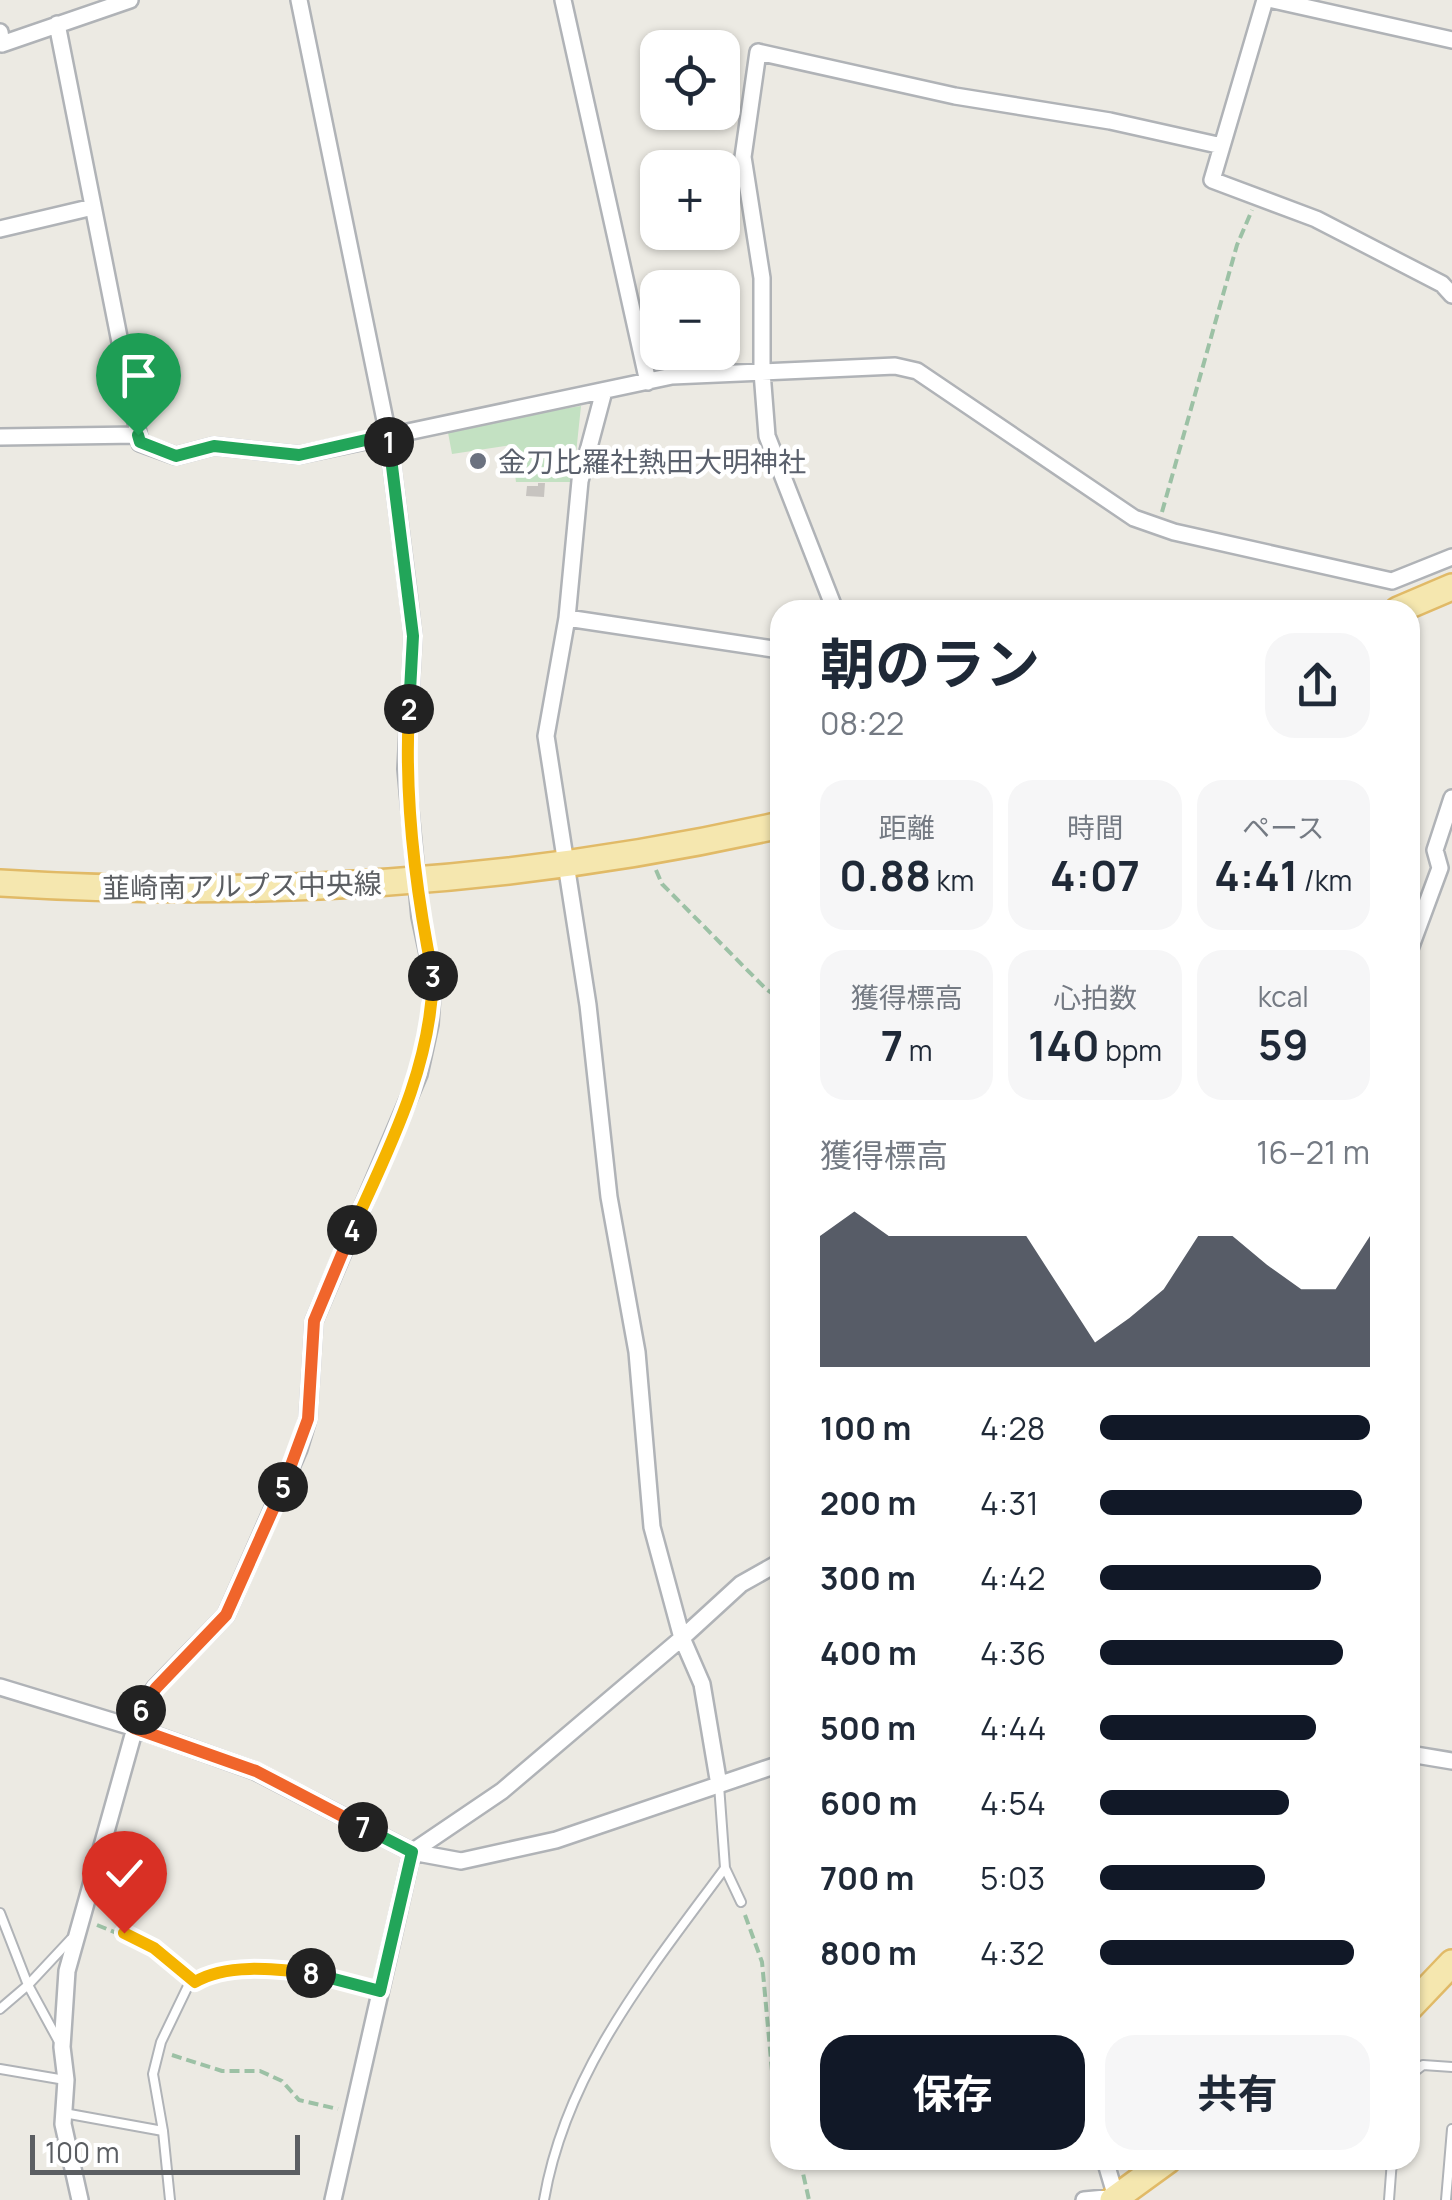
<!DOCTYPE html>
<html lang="ja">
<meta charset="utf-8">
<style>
:root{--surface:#fff;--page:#f6f6f7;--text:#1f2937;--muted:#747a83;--accent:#111827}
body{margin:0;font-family:Manrope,"Noto Sans JP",sans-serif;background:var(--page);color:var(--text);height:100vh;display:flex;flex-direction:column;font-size:38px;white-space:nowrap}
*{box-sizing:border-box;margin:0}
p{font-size:32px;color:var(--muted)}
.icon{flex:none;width:55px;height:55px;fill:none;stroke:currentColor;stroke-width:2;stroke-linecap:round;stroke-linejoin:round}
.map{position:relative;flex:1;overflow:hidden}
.panel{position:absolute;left:770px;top:600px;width:650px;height:1570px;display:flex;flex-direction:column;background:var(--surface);border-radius:30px;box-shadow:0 2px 8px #0004}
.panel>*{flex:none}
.fabs{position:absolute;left:640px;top:30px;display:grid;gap:20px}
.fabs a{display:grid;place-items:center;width:100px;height:100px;border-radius:20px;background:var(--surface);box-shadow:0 2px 8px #0004;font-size:50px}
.scale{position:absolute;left:30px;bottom:25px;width:270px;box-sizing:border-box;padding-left:10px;border:5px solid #5b5e62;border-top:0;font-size:28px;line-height:35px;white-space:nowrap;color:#5b5e62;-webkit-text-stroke:8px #fff;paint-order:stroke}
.pin{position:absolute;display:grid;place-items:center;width:85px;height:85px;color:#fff;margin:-102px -42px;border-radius:50% 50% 50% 0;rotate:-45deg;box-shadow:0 0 10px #0007}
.pin .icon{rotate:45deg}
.km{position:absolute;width:50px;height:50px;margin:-25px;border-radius:50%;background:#222;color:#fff;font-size:28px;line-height:50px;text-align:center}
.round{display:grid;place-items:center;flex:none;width:105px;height:105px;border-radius:30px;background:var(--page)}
.headline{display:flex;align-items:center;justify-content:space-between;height:170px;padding:0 50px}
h1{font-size:55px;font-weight:700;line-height:75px}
.stats{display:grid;grid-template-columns:repeat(3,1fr);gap:15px;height:170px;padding:10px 50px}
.stats div{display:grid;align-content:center;border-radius:25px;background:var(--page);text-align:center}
.stats b{font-size:42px;font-weight:700}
.stats small{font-size:28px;font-weight:400}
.stats p{font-size:28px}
.chart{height:280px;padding:20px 50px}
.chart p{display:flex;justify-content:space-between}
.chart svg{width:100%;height:180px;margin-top:10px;fill:var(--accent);opacity:.7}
.primary-button{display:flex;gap:20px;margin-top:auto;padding:20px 50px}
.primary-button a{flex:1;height:115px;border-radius:30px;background:var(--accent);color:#fff;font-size:40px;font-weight:700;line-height:115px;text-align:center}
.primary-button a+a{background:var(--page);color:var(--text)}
ul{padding:0 50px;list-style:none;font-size:32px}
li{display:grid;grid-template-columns:160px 120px 1fr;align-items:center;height:75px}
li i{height:25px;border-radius:12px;background:var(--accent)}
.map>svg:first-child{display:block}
</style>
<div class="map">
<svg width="1452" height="2200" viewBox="0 0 1452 2200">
<rect width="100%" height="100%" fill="#eceae3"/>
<path fill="#c3e1c2" d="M581 406 573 482H516L511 445 452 454 447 427Z"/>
<path fill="#c7c4c0" d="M473 453 485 454 483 470 471 468Z
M538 483H545L544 497 526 496 527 486H538Z"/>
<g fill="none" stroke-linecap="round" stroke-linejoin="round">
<defs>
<path id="service" d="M725 1868 741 1902
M0 1913 28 1985 58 2040
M0 2009 28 1985 71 1939
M0 2069 65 2080
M1410 2075 1423 2065 1452 2067
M64 2113 163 2131
M170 2200 163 2131 153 2074 161 2042 188 1986 209 1974 254 1969 308 1972 380 1991
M544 2200C566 2071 650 1970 725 1868L719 1785
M1389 2200 1392 2160
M1446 2200 1452 2129"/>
<path id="minor" d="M563 0 648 382
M1265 0 1212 180 1316 219 1442 284 1452 295
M1273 0 1452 40
M57 24 140 443 176 456 214 446 299 455 672 376 895 366 917 371 1134 518 1174 532 1392 581 1452 557
M0 32 2 44 130 0
M0 229 93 207
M604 391 580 481 567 618 546 736 588 1005 609 1197 637 1352 652 1527 682 1638 702 1684 719 1785
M0 437 138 435
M835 610 767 436 762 372V278L743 157 758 52 955 96 1110 121 1222 146
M567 618 780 650
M1410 949 1440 868 1435 850 1452 798
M0 1687 135 1728 255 1771 412 1852 461 1861 556 1840 780 1764
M1410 1754 1452 1761
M80 2200 63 2124 66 2080 62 2047 67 1971 135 1728 143 1705 155 1688 226 1615 299 1449 308 1419 314 1321 419 1074 430 1024 433 977 420 917 406 769 413 636 407 585 388 435 299 0
M333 2200 412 1852 502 1791 682 1638 741 1584 780 1562
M1084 2200 1116 2197 1105 2160"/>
<path id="primary" d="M1398 610 1452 587
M0 883C262 899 524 883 780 825
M1410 2007 1452 1963
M1113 2200 1168 2160"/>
</defs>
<use href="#service" stroke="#b0b3b7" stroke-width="12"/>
<use href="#minor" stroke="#b0b3b7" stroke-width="20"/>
<use href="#primary" stroke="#e1ba67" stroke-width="30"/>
<path stroke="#9cc1a5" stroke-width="4" stroke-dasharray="10 5" stroke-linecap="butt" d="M1162 512 1237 245 1252 210
M1410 844 1421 846
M656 870 662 884 766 989 780 999
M745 1915 762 1962 772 2071 780 2085
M97 1925 154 1948 184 1973
M172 2055 222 2071H260L282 2081 299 2100 338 2109
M800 2160 809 2200"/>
<use href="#service" stroke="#fff" stroke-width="8"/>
<use href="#minor" stroke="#fff" stroke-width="15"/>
<use href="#primary" stroke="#f5e7af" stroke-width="25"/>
</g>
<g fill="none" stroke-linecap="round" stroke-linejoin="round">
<defs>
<path id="split-1" d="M138 435 140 442 176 456 214 446 299 455 388 435 389 442"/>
<path id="split-2" d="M389 442 413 636 409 709"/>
<path id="split-3" d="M409 709C404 799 415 888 433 976"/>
<path id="split-4" d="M352 1230C389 1148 431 1068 433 976"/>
<path id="split-5" d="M283 1487 308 1419 314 1321 352 1230"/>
<path id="split-6" d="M141 1710 156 1688 226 1615 283 1487"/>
<path id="split-7" d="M141 1710 134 1728 256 1771 363 1827"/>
<path id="split-8" d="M311 1973 380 1991 412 1852 363 1827"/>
<path id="split-9" d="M124 1933 154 1948 195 1982C226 1963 275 1969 311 1973"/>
</defs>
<use href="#split-1" stroke="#fff" stroke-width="20"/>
<use href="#split-2" stroke="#fff" stroke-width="20"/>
<use href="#split-3" stroke="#fff" stroke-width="20"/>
<use href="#split-4" stroke="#fff" stroke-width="20"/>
<use href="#split-5" stroke="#fff" stroke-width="20"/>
<use href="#split-6" stroke="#fff" stroke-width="20"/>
<use href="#split-7" stroke="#fff" stroke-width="20"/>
<use href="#split-8" stroke="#fff" stroke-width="20"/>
<use href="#split-9" stroke="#fff" stroke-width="20"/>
<use href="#split-1" stroke="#22a559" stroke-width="12"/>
<use href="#split-2" stroke="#22a559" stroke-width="12"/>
<use href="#split-3" stroke="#f5b400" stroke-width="12"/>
<use href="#split-4" stroke="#f5b400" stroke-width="12"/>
<use href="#split-5" stroke="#f0652b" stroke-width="12"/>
<use href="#split-6" stroke="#f0652b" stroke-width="12"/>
<use href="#split-7" stroke="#f0652b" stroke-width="12"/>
<use href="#split-8" stroke="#22a559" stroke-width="12"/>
<use href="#split-9" stroke="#f5b400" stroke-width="12"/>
</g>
<circle fill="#6b7280" stroke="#fff" stroke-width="4" cx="478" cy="461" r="10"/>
<g text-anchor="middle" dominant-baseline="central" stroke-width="9" stroke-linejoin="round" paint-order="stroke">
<g font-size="28" fill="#5b616d" stroke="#fff" text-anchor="start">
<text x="498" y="461">金刀比羅社熱田大明神社</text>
</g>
<g font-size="28" fill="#5b5e62" stroke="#fff">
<text transform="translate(242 885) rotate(-1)">韮崎南アルプス中央線</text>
</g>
</g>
</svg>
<div class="fabs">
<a><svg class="icon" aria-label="locate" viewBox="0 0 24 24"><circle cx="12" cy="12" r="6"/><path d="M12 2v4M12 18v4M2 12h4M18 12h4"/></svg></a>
<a>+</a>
<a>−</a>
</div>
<div class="scale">100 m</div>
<div class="pin" style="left:138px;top:435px;background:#1e9e55"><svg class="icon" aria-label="arrive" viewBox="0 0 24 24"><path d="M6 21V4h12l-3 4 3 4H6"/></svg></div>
<div class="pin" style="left:124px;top:1933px;background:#d93025"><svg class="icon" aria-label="check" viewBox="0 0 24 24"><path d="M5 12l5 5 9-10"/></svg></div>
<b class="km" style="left:389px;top:442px">1</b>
<b class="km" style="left:409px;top:709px">2</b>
<b class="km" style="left:433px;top:976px">3</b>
<b class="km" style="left:352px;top:1230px">4</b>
<b class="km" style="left:283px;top:1487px">5</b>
<b class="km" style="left:141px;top:1710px">6</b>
<b class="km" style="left:363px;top:1827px">7</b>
<b class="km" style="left:311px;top:1973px">8</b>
<section class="panel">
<div class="headline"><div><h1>朝のラン</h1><p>08:22</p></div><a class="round"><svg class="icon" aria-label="share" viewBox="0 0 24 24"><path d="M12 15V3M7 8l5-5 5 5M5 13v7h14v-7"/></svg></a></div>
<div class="stats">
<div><p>距離</p><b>0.88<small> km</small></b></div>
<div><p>時間</p><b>4:07</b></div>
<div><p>ペース</p><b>4:41<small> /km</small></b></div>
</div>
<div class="stats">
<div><p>獲得標高</p><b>7<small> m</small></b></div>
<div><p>心拍数</p><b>140<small> bpm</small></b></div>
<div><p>kcal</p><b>59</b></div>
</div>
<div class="chart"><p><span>獲得標高</span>16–21 m</p>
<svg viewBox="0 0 160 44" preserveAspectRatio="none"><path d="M0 44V12L10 6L20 12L30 12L40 12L50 12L60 12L70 25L80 38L90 32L100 25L110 12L120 12L130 19L140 25L150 25L160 12V44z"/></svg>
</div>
<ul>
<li><b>100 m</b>4:28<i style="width:100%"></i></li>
<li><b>200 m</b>4:31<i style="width:97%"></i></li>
<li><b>300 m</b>4:42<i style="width:82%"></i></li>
<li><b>400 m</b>4:36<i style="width:90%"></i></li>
<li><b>500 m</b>4:44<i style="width:80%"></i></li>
<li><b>600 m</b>4:54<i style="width:70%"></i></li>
<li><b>700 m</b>5:03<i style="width:61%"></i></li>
<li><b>800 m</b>4:32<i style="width:94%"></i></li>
</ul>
<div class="primary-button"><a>保存</a><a>共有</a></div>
</section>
</div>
